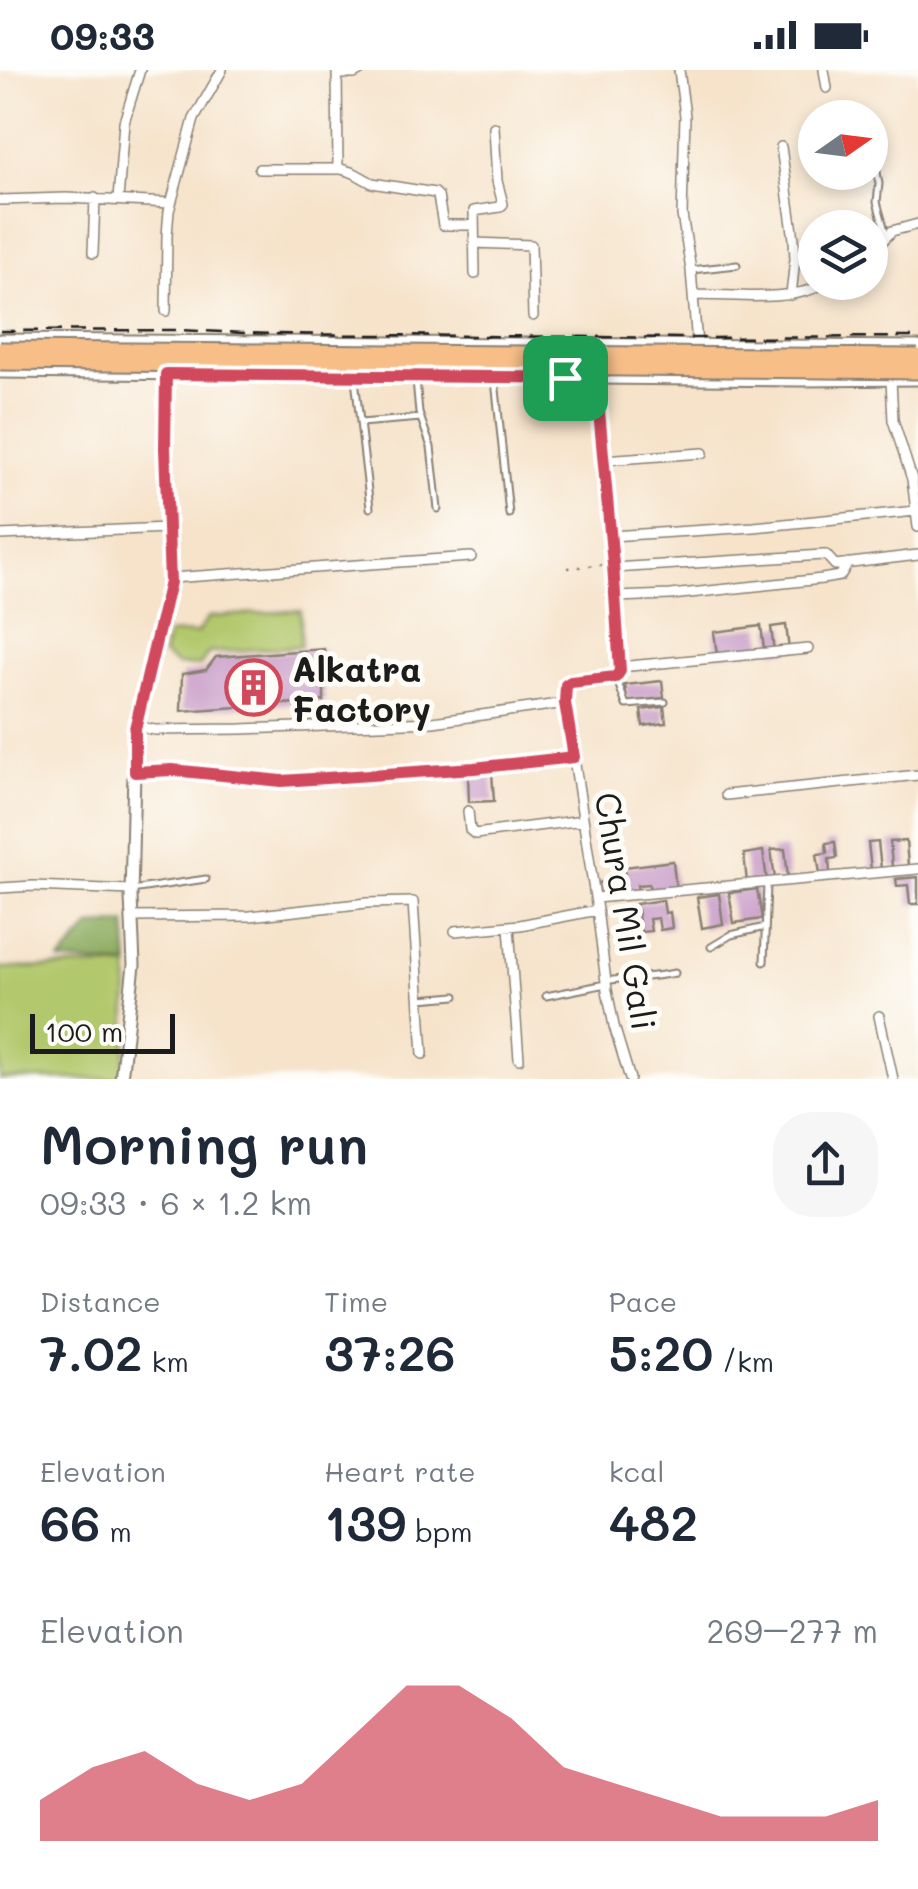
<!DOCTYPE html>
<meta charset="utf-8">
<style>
:root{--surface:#fff;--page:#f6f6f7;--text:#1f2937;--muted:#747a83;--accent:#d1495b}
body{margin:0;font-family:Mali,sans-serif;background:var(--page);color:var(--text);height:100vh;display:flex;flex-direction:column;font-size:38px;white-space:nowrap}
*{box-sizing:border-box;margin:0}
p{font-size:32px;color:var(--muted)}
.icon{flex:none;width:55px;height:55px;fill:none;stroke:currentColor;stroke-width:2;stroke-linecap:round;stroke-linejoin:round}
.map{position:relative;height:1009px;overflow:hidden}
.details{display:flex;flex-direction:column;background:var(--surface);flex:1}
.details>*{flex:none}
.needle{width:65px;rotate:76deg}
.buttons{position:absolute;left:798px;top:30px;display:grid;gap:20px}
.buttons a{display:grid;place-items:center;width:90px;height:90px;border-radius:50%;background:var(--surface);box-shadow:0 5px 15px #0003;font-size:50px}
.scale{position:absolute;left:30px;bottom:25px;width:145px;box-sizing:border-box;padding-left:10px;border:5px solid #1c1c1c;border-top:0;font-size:28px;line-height:35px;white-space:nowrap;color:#1c1c1c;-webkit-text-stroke:8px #fdfcf7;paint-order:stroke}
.pin{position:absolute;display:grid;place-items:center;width:85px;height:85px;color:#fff;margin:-42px;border-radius:20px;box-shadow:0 5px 15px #0006}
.round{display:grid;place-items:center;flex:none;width:105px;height:105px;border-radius:40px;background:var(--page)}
.overview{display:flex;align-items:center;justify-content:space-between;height:170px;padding:0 40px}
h1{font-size:55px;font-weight:600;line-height:75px}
.figures{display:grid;grid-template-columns:repeat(3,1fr);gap:15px;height:170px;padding:10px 40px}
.figures div{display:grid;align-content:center}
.figures b{font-size:50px;font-weight:600}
.figures small{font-size:28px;font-weight:400}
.figures p{font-size:28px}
.chart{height:280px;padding:20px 40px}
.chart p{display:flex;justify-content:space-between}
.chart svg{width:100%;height:180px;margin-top:10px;fill:var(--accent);opacity:.7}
.status{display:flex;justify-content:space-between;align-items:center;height:70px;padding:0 50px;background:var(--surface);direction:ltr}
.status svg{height:28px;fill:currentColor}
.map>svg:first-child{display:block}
</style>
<div class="status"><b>09:33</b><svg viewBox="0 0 49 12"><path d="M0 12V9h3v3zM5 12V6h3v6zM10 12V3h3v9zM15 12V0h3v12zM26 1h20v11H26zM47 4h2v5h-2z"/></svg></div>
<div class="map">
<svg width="918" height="1009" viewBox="0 0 918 1009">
<rect width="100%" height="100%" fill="#fdfcf7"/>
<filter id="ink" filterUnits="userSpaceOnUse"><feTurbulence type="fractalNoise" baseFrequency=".01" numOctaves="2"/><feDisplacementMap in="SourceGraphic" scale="20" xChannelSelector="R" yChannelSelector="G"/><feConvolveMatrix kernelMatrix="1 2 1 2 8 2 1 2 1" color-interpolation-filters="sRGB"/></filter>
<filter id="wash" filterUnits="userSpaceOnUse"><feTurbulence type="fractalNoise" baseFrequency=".0048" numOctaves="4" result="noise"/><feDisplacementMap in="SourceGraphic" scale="40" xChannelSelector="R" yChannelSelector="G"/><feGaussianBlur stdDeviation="2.25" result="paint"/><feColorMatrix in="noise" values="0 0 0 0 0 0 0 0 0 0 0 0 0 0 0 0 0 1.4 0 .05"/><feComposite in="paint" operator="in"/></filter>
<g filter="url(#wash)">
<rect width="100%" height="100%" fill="#f6e3ca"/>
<path fill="#b2c86c" stroke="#677244" stroke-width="2.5" d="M301 540V576L208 583 200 596 177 595 163 585 168 564 197 563 209 547Z
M129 896 124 1009H0V898Z"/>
<path fill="#8dac60" stroke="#54643e" stroke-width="2.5" d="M126 853 129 896 60 891 91 856Z"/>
<g id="blocks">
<path fill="#c697c6" d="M786 555 789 580 774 582 771 557Z
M761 556 764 579 717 585 714 562Z
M324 579V631L181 641 182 604 206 600 216 587Z
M662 611 664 628 627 632 625 615Z
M664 637 666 653 643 656 641 640Z
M481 703H492L494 731 469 732 468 705 481 706Z
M906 771 908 796 892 797 890 772Z
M835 772 837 788 829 789 830 803 820 804 817 784 827 783 826 773Z
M878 772 881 799 871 800 868 773Z
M785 779 788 808 775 809 771 780Z
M763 781 767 811 747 813 744 784Z
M673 791 676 820 650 823 649 814 637 815 638 823 599 827 597 813 625 810 624 797Z
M918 807V834H910L908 815 897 816 896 809Z
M757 819 762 849 734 853 729 823Z
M719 824 723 854 702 858 697 827Z
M663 830 665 843 670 842 672 858 660 860 658 848 649 849 651 861 641 862 636 834Z"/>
</g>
</g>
<g filter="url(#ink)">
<use href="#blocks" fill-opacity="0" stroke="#898073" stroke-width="2.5"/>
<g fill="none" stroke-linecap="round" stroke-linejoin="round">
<defs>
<path id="service" d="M870 60 879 114 877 132 886 164
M691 200 737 195
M355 309 370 438
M416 309 419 343 431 377 438 439
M495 310 509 444
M360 353 421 348
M616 607 626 635 665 632
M131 820 206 809
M711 877 731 865 765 857
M764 892 767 815
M605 911C629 907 652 908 675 903
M546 926 606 914
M420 929 456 926"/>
<path id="minor" d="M337 0 338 98 354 103 372 113 435 123 438 126 443 155H474
M679 0 685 46 682 145 691 200 697 275
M824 0 827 18
M338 4H354L361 0
M781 77 794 169 795 189 791 225
M259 99H339
M0 130 66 128 171 133
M118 130 124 52 140 0
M474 173 531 175 533 246
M93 183 95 128
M870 184 892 161 918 154
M475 204 474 141 500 137 503 134 497 111 494 57
M694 225C725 225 802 233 824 212
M166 241 167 165 169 141 194 49 222 0
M596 308 620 601 616 607 571 612 566 615 564 622 598 847 607 920 614 956 630 1009
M891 309 893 350 912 409 918 457
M603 390 703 383
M0 465 168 458
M610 466 754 457 916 441
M613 498 823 485H826L835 495 918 485
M171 508 471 487
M615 527 671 525 822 509 840 506 848 493
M619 597 808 579
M136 656 155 660 241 659 433 652 565 633
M135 702 173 700 282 711 474 697 574 687
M726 725 918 705
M468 741 470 760 475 764 583 750
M0 818 33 816 131 820
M595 828 918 799
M132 847 250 846 367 833 413 832 423 984
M509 857 519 989
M455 861 520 855 597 840
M879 946 893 1009"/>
<path id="tertiary" d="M0 270 918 277
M0 302 801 310 918 309
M121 1009 134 895 131 827 135 659 170 512 165 378 166 304"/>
</defs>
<use href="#service" stroke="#898073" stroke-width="9"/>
<use href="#minor" stroke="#898073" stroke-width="12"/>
<use href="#tertiary" stroke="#898073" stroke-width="15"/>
<path stroke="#898073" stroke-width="2.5" stroke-dasharray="2.5 8" stroke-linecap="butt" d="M568 498 601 495"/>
<use href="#service" stroke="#fff" stroke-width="5"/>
<use href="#minor" stroke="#fff" stroke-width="9"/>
<use href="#tertiary" stroke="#fff" stroke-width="11"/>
<path stroke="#1c1c1c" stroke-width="2.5" stroke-dasharray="15 8" stroke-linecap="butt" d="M0 261 178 260 271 264 694 268 918 267"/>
<defs>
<path id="trunk-bridge" d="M0 280 918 287
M0 292 918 301"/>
</defs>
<use href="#trunk-bridge" stroke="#898073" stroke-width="19" stroke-linecap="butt"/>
<use href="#trunk-bridge" stroke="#f7be88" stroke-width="15"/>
</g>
</g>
<g fill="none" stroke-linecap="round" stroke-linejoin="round" filter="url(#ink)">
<defs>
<path id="route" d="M166 304 596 308 613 494 620 601 616 607 571 612 566 615 565 633 574 687 474 698 282 711 172 700 135 702V659L170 512 165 378Z"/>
</defs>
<use href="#route" stroke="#fff" stroke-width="20"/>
<use href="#route" stroke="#d1495b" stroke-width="12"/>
</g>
<defs>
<symbol id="building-ring" viewBox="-11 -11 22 22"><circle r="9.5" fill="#fdfcf7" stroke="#d1495b" stroke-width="1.5"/><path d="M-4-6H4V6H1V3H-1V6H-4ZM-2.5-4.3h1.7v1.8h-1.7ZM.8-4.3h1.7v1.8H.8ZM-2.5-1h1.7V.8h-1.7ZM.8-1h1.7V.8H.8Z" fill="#d1495b"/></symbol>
</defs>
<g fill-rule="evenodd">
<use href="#building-ring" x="222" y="586" width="63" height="63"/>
</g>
<g text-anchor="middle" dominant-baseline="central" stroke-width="10" stroke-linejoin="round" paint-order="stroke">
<g font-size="35" font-weight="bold" fill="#1c1c1c" stroke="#fdfcf7" text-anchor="start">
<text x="292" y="598">Alkatra<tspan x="292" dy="40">Factory</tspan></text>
</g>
<g font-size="35" fill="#1c1c1c" stroke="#fdfcf7">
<text transform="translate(627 841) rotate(81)">Chura Mil Gali</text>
</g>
</g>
</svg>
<div class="buttons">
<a><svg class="needle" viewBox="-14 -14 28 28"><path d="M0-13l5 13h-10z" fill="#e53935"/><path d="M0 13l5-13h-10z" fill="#747a83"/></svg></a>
<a><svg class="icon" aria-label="layers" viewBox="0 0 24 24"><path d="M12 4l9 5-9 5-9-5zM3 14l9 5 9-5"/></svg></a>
</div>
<div class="scale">100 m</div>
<div class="pin" style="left:565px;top:308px;background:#1e9e55"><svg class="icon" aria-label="arrive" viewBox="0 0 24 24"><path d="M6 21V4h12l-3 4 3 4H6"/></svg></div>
</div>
<section class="details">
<div class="overview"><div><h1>Morning run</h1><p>09:33 · 6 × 1.2 km</p></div><a class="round"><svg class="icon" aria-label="share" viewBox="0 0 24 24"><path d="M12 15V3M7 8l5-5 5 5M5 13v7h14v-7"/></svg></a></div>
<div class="figures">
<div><p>Distance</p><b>7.02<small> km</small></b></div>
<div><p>Time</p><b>37:26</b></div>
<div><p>Pace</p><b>5:20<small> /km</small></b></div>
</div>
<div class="figures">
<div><p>Elevation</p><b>66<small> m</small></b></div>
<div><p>Heart rate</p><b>139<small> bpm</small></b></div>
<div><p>kcal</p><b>482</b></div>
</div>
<div class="chart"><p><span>Elevation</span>269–277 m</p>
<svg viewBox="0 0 160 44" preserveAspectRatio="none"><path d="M0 44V34L10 26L20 22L30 30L40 34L50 30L60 18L70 6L80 6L90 14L100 26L110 30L120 34L130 38L140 38L150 38L160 34V44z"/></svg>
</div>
</section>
